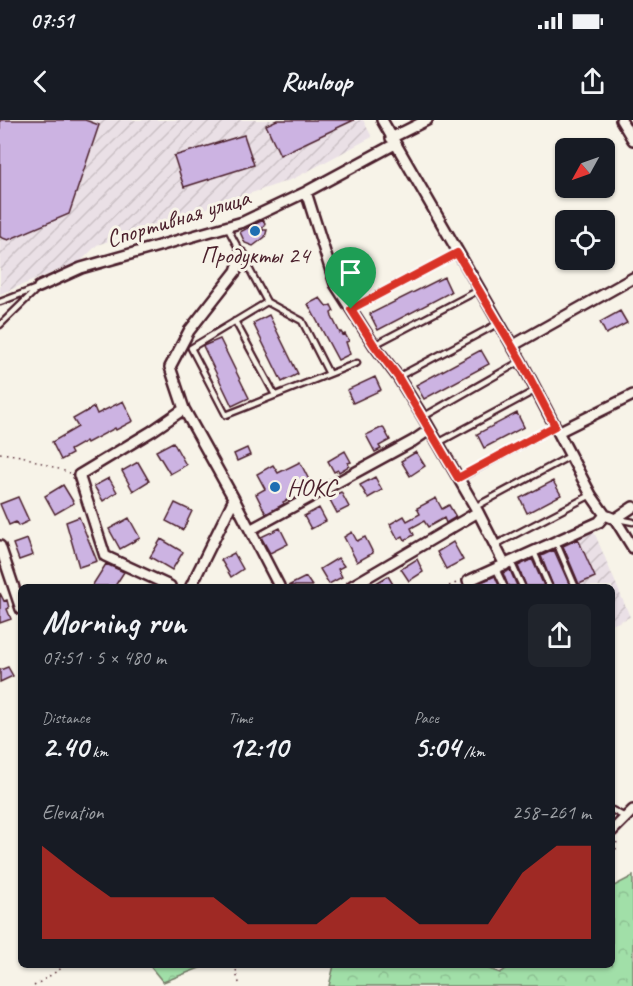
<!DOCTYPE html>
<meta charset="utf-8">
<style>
:root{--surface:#171b24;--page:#20242c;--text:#f1f3f6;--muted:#9ea1a6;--accent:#d93025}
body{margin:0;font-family:Caveat,sans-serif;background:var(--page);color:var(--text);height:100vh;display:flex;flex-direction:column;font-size:22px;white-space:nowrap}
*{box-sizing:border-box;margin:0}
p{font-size:20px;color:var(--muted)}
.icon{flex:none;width:33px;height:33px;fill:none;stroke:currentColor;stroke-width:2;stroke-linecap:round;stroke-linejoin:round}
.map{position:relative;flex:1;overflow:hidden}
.drawer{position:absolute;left:18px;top:464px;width:597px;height:384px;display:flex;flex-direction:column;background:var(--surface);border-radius:9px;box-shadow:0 2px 4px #0004}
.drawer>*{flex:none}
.needle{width:39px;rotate:230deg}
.tools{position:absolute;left:555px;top:18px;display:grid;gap:12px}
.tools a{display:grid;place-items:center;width:60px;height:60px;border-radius:9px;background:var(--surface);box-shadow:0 2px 4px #0004;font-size:30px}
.pin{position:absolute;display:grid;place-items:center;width:51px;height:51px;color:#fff;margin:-62px -26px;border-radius:50% 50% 50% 0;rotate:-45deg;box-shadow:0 0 6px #0007}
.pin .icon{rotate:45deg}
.round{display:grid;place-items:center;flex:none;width:63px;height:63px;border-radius:9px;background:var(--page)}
.overview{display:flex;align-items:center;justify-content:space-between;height:102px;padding:0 24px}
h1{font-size:33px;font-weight:700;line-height:45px}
.metrics{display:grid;grid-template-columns:repeat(3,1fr);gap:9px;height:102px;padding:6px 24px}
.metrics div{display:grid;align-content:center}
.metrics b{font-size:30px;font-weight:700}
.metrics small{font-size:16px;font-weight:400}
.metrics p{font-size:16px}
.chart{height:168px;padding:12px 24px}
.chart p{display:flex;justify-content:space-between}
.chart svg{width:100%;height:108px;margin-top:6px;fill:var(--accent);opacity:.7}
.status{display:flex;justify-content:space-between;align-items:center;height:42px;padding:0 30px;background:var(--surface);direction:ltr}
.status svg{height:16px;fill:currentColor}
header{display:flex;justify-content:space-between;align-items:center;height:78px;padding:0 24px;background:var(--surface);font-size:27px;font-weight:700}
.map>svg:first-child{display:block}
</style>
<div class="status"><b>07:51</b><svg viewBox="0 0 49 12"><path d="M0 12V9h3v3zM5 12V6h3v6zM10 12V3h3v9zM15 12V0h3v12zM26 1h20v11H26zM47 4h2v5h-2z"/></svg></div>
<header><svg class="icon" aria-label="back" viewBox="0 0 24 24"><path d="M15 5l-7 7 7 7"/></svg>Runloop<svg class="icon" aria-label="share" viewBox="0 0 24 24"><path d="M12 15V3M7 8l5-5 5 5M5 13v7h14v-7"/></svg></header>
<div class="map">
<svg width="633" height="866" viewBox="0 0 633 866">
<defs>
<pattern id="industrial-furrows" width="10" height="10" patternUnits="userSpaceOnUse" patternTransform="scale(1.5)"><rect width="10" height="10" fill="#eae0e6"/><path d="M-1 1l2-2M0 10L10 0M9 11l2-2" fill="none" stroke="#cac0c5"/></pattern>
<pattern id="forest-crowns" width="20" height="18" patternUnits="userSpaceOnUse" patternTransform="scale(1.5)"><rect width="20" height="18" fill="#a1dfa8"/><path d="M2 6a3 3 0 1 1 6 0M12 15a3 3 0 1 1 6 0" fill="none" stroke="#8cbf91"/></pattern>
</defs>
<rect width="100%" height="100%" fill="#f7f3e8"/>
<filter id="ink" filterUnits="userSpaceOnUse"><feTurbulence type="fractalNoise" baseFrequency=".0167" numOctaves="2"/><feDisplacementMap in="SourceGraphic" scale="12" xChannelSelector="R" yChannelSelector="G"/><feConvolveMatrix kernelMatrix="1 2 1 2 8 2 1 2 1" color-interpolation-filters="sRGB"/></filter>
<g filter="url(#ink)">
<path fill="url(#industrial-furrows)" d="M0 0H363L372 17 293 59 97 125 81 141 0 174Z
M589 400 630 497 612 505V466H456Z"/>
<path fill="url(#forest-crowns)" stroke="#767f6a" stroke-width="1.5" d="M633 756V866H329L334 845H479L500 853 512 845 612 844V767Z
M149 845H205V846L163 862Z"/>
<path fill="#ccb3e2" stroke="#4a1f2b" stroke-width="1.5" d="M0 0H85L99 5 69 94 8 120 0 117Z
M277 0H354L280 35 266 5Z
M244 15 254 45 184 67 174 36Z
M263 100 265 103 262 110H267L265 117 253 126 245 123 240 112Z
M444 157 451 172 378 210 370 194Z
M320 178 327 187 331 185 334 191 331 193 332 197 340 213 341 212 343 215 345 214 349 221 346 222 350 234 338 240 308 184Z
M620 191 627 203 606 214 600 202Z
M269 195 298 254 282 262 253 203Z
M220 219 249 278 232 286 203 226Z
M481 230 489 244 424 279 416 265Z
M375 257 381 270 353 283 347 270Z
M123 281 133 301 116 310 115 308 87 323 86 321 70 330 72 334 61 340 52 322 78 307 73 299 94 287 97 294Z
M517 293 524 307 484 328 477 314Z
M383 307 390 320 379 326 381 329 375 332 366 315Z
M173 322 186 345 170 354 156 331Z
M247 328 250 335 237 341 234 334Z
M345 331 351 342 348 343 349 346 339 352 338 350 334 352 328 341Z
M416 332 425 346 410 356 401 341Z
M138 342 149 361 133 371 122 351Z
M300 342 310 362 289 373 291 378 283 382 284 384 266 394 256 374 265 369 257 354 273 345 278 353Z
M375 357 382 370 368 378 360 365Z
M109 358 117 372 103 381 94 366Z
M553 361 561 375 527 393 520 378Z
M63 365 74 383 55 394 45 376Z
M341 372 349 387 337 393 329 378Z
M18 377 29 401 18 406 16 402 9 405 0 384Z
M436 378 442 389 449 385 456 397 446 403 444 398 428 407 424 401 411 408 414 415 405 420 403 416 398 419 390 404 404 396 407 401 420 394 417 388Z
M175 383 192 391 183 410 166 401Z
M319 388 326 401 311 409 304 396Z
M79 397 97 441 79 447 66 402Z
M129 398 140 418 120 429 109 409Z
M280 408 288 424 270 433 261 417Z
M352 412 357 421 365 417 373 433 357 442 344 417Z
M27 419 33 435 19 440 13 424Z
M161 419 183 432 172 450 150 437Z
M578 419 595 457 579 464 563 426Z
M453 422 463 440 446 449 437 432Z
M554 430 570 466H553L541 436Z
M234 433 243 449 231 457 221 440Z
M338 438 344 446 338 449 342 457 329 464 320 449Z
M417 439 423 452 409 461 401 449Z
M532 439 544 466H526L518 446Z
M106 444 124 452 115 466H92Z
M510 450 517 466H508L503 453Z
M388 456 394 466H371Z
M495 456 499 466H478L477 464Z
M306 457 312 466H288Z
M0 473 4 481 7 480 9 488 7 489 11 499 0 503Z
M8 547 13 556 0 562V550Z"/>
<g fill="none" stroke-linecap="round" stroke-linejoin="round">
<defs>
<path id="service" d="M227 107 267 182 191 228 226 295 357 243
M0 182 37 168
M267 182 302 201 329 254
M351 189 457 133
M235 201 275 275
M0 205 39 167
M374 225 479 170
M398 257 499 203
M423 297 521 241
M438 323 536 270
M458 359 555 306
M475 387 570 336
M618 399 633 402
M556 422 575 466
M495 425 591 375
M534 432 549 466
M511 442 522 466
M496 449 504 466
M612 690 625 697"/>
<path id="minor" d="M382 0 521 241 591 375 605 395 615 399 633 428
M621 0 633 20
M391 18 427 0
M306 72 335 164 374 225 398 257 423 297 478 392 505 445
M242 134 236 151 189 211 170 247 184 289 234 379 279 466
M39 167 81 148 243 102 306 72 395 24
M512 226 633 158
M558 312 633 275
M615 399 633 387
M250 410 413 321 429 310
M0 426 21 489
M170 466 105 436 79 355 152 311 184 289
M191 466 234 379
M352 466 478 392
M471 466 468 461 599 402 605 395
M612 711 633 690"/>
</defs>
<use href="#service" stroke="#4a1f2b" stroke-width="9"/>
<use href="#minor" stroke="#4a1f2b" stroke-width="14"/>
<path stroke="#4a1f2b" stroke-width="1.5" stroke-dasharray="1.5 4.5" stroke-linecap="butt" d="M0 333 22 336 70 353
M449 466 459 462
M612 734 616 729 617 719
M237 844 236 853 240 866
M34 866 68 844"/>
<use href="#service" stroke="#f7f3e8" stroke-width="4.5"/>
<use href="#minor" stroke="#f7f3e8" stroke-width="9"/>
</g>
</g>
<g fill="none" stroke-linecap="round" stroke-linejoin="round" filter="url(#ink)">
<defs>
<path id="route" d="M457 133 521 241 555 306 458 358 398 257 374 225 351 189Z"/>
</defs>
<use href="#route" stroke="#fff" stroke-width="12"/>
<use href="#route" stroke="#d93025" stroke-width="8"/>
</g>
<g fill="#1f6fb2" stroke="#f7f3e8" stroke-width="2">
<circle cx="255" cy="111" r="6"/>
<circle cx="275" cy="367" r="6"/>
</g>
<g text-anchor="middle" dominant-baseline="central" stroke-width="6" stroke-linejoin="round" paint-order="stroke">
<g font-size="24" fill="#4a1f2b" stroke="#f7f3e8">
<text transform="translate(178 98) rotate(-17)">Спортивная улица</text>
</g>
<g font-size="24" fill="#4a1f2b" stroke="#f7f3e8">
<text x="255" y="135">Продукты 24</text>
<text x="287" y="367" text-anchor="start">НОКС</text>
</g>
</g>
</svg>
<div class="tools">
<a><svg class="needle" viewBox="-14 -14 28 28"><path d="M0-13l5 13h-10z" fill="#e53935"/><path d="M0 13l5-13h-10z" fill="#9ea1a6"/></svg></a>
<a><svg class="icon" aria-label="locate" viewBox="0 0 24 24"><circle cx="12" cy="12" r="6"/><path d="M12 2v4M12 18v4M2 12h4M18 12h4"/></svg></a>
</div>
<div class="pin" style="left:351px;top:189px;background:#1e9e55"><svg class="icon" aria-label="arrive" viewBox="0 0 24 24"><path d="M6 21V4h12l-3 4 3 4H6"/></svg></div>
<section class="drawer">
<div class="overview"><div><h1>Morning run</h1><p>07:51 · 5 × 480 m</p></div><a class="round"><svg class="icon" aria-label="share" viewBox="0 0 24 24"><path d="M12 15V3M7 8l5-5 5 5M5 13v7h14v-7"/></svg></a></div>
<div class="metrics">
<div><p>Distance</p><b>2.40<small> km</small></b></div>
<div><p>Time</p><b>12:10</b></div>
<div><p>Pace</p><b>5:04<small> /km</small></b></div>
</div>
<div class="chart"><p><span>Elevation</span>258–261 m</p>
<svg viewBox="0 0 160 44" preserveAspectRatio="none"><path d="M0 44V6L10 17L20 27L30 27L40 27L50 27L60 38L70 38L80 38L90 27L100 27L110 38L120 38L130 38L140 17L150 6L160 6V44z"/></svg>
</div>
</section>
</div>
